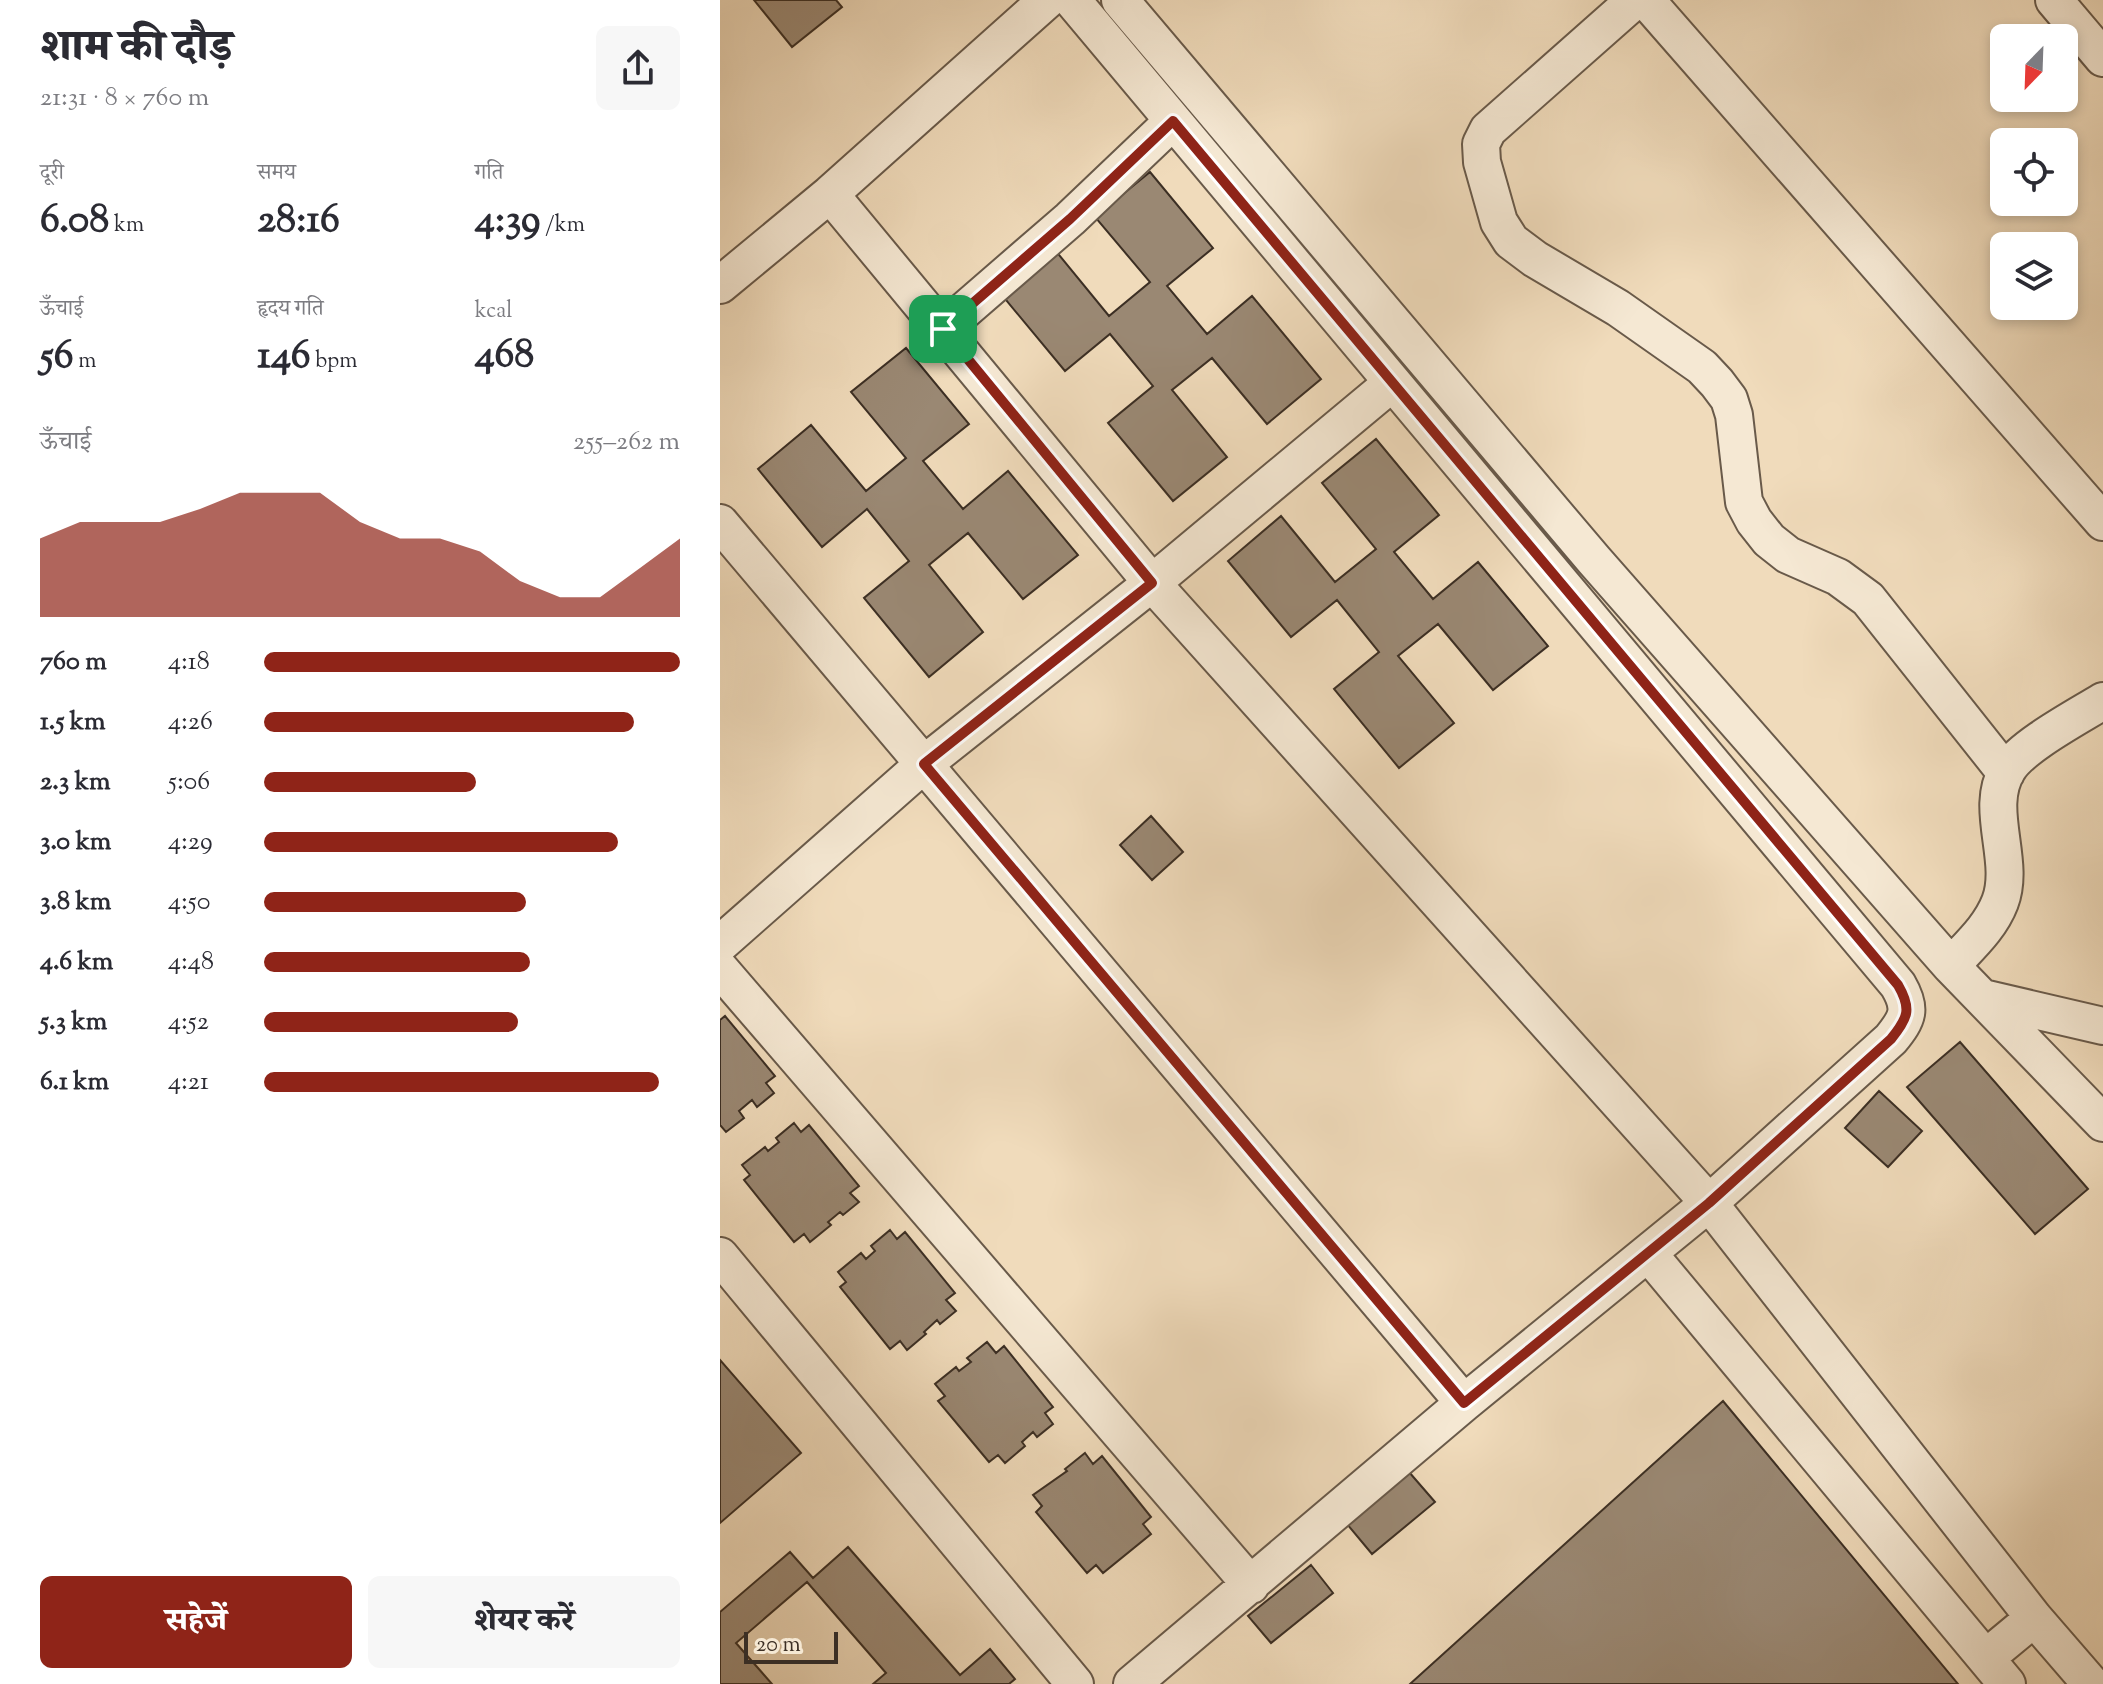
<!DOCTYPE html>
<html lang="hi">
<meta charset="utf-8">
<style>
:root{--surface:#fff;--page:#f7f7f7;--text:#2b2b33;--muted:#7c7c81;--accent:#8f2418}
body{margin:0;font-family:"Sorts Mill Goudy","Noto Serif Devanagari",serif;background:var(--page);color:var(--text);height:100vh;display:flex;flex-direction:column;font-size:30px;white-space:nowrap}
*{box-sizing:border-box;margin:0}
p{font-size:26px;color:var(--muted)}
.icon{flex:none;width:44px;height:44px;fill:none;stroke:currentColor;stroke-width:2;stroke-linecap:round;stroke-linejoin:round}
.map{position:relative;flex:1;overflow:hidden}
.drawer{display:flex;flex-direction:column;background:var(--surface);width:720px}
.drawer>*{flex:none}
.needle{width:52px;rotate:203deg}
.controls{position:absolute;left:1270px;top:24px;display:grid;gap:16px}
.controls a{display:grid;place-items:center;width:88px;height:88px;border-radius:12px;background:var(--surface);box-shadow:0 4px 12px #0003;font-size:40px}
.scale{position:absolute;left:24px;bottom:20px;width:94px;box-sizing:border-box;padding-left:8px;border:4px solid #3c2f24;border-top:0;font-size:22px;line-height:28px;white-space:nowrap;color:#3c2f24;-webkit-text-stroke:6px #f5e8d3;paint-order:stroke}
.pin{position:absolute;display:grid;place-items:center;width:68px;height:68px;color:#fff;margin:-34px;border-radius:16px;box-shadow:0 4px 12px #0006}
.round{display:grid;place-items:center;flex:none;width:84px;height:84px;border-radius:12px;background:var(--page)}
.head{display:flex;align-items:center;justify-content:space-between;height:136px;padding:0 40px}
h1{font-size:44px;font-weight:800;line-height:60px}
.figures{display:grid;grid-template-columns:repeat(3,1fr);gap:12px;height:136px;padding:8px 40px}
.figures div{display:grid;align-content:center}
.figures b{font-size:40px;font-weight:800}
.figures small{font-size:22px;font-weight:400}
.figures p{font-size:22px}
.chart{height:224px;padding:16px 40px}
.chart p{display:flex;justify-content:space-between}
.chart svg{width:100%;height:144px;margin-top:8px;fill:var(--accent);opacity:.7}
.primary-button{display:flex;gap:16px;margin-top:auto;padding:16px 40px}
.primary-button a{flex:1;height:92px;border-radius:12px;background:var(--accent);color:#fff;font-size:32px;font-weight:800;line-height:92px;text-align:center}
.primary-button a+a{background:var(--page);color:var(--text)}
ul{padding:0 40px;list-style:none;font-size:26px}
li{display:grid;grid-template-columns:128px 96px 1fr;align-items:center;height:60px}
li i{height:20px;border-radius:10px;background:var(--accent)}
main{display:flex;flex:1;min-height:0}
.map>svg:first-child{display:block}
</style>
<main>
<section class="drawer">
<div class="head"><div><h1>शाम की दौड़</h1><p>21:31 · 8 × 760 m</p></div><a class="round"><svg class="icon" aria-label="share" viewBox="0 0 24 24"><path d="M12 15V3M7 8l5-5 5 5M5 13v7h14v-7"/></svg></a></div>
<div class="figures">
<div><p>दूरी</p><b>6.08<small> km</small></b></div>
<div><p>समय</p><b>28:16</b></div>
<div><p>गति</p><b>4:39<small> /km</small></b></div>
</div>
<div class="figures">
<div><p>ऊँचाई</p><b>56<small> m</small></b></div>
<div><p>हृदय गति</p><b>146<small> bpm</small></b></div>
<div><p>kcal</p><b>468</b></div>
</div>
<div class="chart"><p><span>ऊँचाई</span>255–262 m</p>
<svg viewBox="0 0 160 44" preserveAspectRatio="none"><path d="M0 44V20L10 15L20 15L30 15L40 11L50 6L60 6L70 6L80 15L90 20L100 20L110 24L120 33L130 38L140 38L150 29L160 20V44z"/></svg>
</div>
<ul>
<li><b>760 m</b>4:18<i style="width:100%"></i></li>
<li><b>1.5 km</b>4:26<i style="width:89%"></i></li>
<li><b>2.3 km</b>5:06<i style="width:51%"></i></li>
<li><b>3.0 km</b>4:29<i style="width:85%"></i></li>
<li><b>3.8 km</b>4:50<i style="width:63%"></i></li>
<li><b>4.6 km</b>4:48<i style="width:64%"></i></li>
<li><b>5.3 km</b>4:52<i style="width:61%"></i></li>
<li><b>6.1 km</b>4:21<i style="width:95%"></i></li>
</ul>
<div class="primary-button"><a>सहेजें</a><a>शेयर करें</a></div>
</section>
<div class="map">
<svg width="1383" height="1684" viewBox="0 0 1383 1684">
<rect width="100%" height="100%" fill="#f0dbbb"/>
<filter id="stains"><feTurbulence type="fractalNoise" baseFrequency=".0025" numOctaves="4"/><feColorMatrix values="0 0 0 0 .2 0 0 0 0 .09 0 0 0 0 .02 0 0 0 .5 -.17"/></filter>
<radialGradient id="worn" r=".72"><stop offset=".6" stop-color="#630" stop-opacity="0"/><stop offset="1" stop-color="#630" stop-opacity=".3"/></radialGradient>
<path fill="#9a8873" stroke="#3c2f24" stroke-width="2" d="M34 0H116L122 7 72 47Z
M430 172 493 248 447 286 487 334 532 296 601 379 547 424 492 358 452 390 507 457 453 501 388 423 433 386 390 334 345 371 281 294 335 250 389 316 430 282 375 217Z
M186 348 249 424 203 461 243 509 288 471 358 555 303 599 248 533 209 565 263 632 209 677 144 598 189 561 147 509 102 547 38 469 91 425 146 491 186 458 131 392Z
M656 439 719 515 674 552 713 599 758 562 828 646 773 690 718 624 678 656 734 723 679 768 614 689 659 652 617 600 571 637 508 561 561 516 615 582 656 549 602 483Z
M431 816 463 852 432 880 400 845Z
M5 1016 55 1076 46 1083 54 1093 37 1107 32 1100 19 1111 24 1118 6 1132 0 1125V1020Z
M1240 1042 1368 1189 1315 1234 1187 1087Z
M1159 1091 1202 1131 1168 1167 1125 1128Z
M74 1123 81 1132 89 1125 139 1186 130 1193 139 1202 123 1215 120 1212 108 1222 111 1225 90 1242 84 1234 74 1242 24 1180 30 1175 22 1165 45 1147 48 1151 59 1142 56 1138Z
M170 1230 177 1239 185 1232 235 1293 226 1300 236 1311 220 1324 217 1320 204 1332 206 1334 187 1350 180 1341 170 1349 120 1287 126 1282 118 1272 141 1253 146 1259 155 1251 151 1246Z
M267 1342 276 1353 284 1346 333 1407 325 1413 333 1424 317 1437 313 1432 302 1442 305 1446 285 1463 278 1455 269 1462 218 1401 225 1396 215 1384 236 1367 239 1371 251 1362 247 1358Z
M0 1360 81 1453 0 1523Z
M1003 1401 1238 1684H690Z
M365 1453 373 1464 382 1456 431 1517 423 1524 431 1534 383 1573 376 1565 367 1573 316 1512 322 1506 313 1495 347 1471 345 1469Z
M689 1472 715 1502 652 1554 627 1524Z
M128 1547 240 1675 270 1649 295 1679 289 1684H153L166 1673 87 1582 16 1643 52 1684H0V1612L70 1552 93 1578Z
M591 1565 613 1593 551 1643 528 1616Z"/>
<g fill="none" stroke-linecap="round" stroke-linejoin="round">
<defs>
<path id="minor" d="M352 0 1178 985C1192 1009 1188 1018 1171 1039L989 1203 744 1403 412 1684
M400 0 874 560 1231 966 1383 1123
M915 0 768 130 761 144 762 162 779 222 791 241 815 259 898 308 982 367 997 383 1009 399 1014 415 1024 502 1034 521 1049 540 1068 555 1118 577 1148 599 1286 773
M926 0 1383 522
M1334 0 1383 58
M110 194 432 583 989 1203 1314 1618 1371 1684
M0 285 110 194 327 0
M223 329 350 219 453 121
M0 523 744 1403
M0 944 204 764 432 583 672 383
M1231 966C1249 946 1270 928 1280 902 1296 860 1263 808 1288 769 1302 746 1359 716 1383 701
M0 969 531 1585
M1263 998 1383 1026
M928 1253 1287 1684
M0 1256 355 1684
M1267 1657 1314 1618"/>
</defs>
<use href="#minor" stroke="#695a4a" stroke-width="40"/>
<use href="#minor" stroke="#f5e8d3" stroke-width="36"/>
</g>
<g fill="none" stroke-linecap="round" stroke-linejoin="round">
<defs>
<path id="route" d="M453 121 1178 985C1192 1009 1188 1018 1171 1039L989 1203 744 1403 204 764 432 583 223 329 350 219Z"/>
</defs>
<use href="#route" stroke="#fff" stroke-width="16"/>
<use href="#route" stroke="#8f2418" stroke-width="10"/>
</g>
<rect width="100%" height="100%" filter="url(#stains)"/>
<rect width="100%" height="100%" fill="url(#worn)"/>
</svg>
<div class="controls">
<a><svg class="needle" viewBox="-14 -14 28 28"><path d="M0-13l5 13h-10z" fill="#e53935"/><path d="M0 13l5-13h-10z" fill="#7c7c81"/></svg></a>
<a><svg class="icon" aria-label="locate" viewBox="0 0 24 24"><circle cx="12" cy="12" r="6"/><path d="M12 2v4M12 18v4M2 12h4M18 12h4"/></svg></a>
<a><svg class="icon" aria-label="layers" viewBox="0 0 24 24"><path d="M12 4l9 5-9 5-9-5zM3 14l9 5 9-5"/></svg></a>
</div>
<div class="scale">20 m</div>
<div class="pin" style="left:223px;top:329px;background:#1e9e55"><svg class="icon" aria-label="arrive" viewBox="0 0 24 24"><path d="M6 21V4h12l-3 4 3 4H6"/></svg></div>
</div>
</main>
